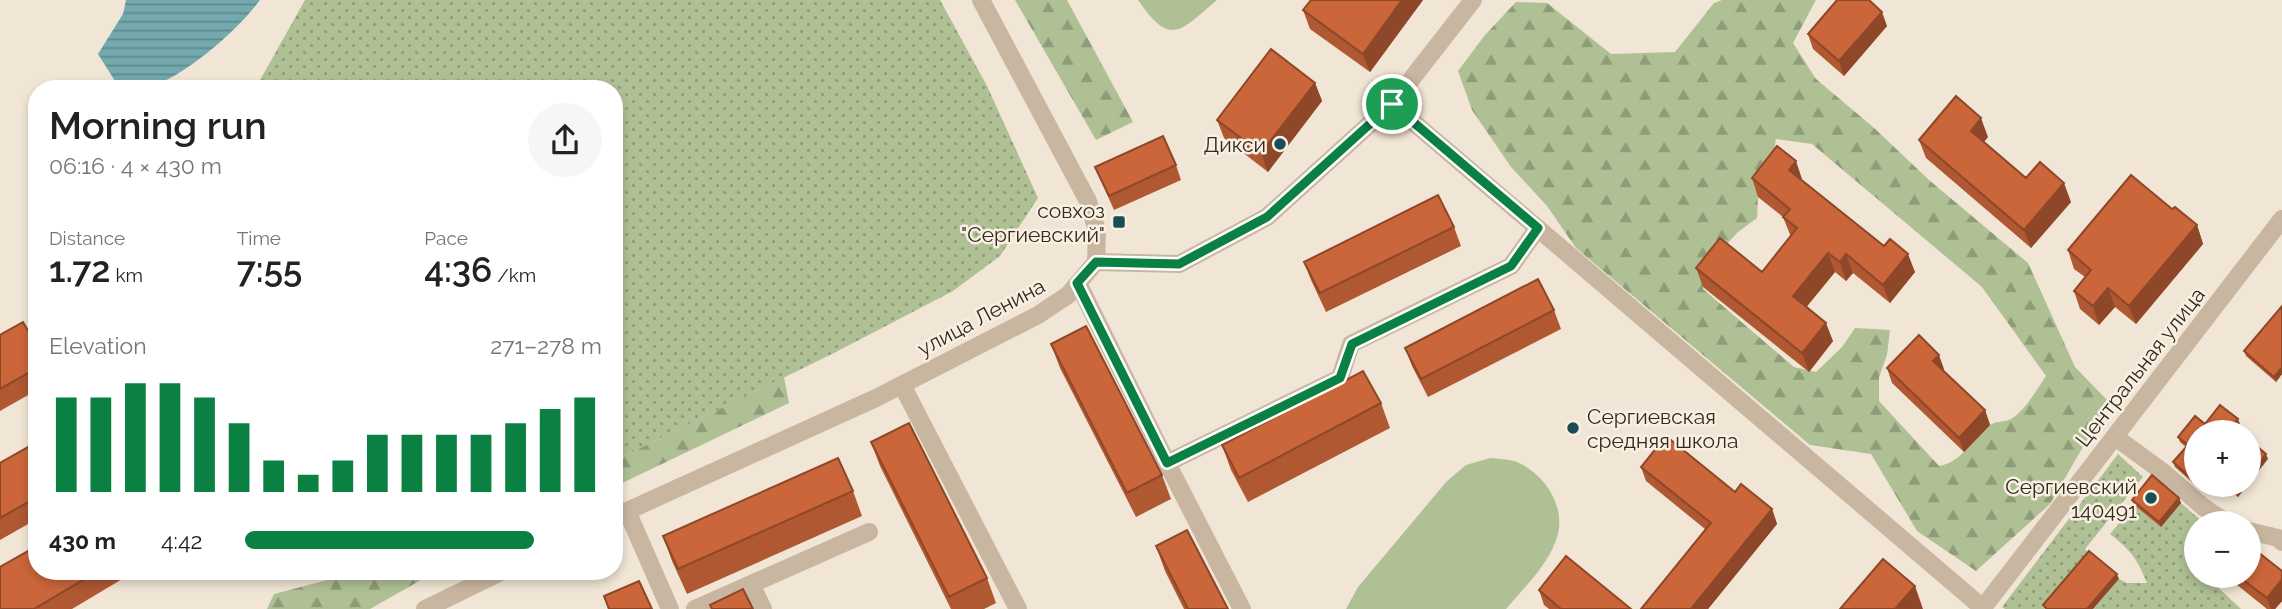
<!DOCTYPE html>
<meta charset="utf-8">
<style>
:root{--surface:#fff;--page:#f6f6f6;--text:#222;--muted:#767676;--accent:#0b8043}
body{margin:0;font-family:Raleway,sans-serif;background:var(--page);color:var(--text);height:100vh;display:flex;flex-direction:column;font-size:26px;white-space:nowrap}
*{box-sizing:border-box;margin:0}
p{font-size:23px;color:var(--muted)}
.icon{flex:none;width:38px;height:38px;fill:none;stroke:currentColor;stroke-width:2;stroke-linecap:round;stroke-linejoin:round}
.map{position:relative;flex:1;overflow:hidden}
.side{position:absolute;left:28px;top:80px;width:595px;height:500px;display:flex;flex-direction:column;background:var(--surface);border-radius:28px;box-shadow:0 4px 10px #0003}
.side>*{flex:none}
.tools{position:absolute;left:2184px;top:420px;display:grid;gap:14px}
.tools a{display:grid;place-items:center;width:77px;height:77px;border-radius:50%;background:var(--surface);box-shadow:0 4px 10px #0003;font-size:35px}
.pin{position:absolute;display:grid;place-items:center;width:60px;height:60px;color:#fff;margin:-30px;border:4px solid #fff;border-radius:50%;box-shadow:0 2px 7px #0007}
.round{display:grid;place-items:center;flex:none;width:74px;height:74px;border-radius:37px;background:var(--page)}
.summary{display:flex;align-items:center;justify-content:space-between;height:119px;padding:0 21px}
h1{font-size:38px;font-weight:600;line-height:52px}
.metrics{display:grid;grid-template-columns:repeat(3,1fr);gap:10px;height:119px;padding:7px 21px}
.metrics div{display:grid;align-content:center}
.metrics b{font-size:35px;font-weight:600}
.metrics small{font-size:19px;font-weight:400}
.metrics p{font-size:19px}
.chart{height:196px;padding:14px 21px}
.chart p{display:flex;justify-content:space-between}
.chart svg{width:100%;height:126px;margin-top:7px;stroke:var(--accent);stroke-width:6}
ul{padding:0 21px;list-style:none;font-size:23px}
li{display:grid;grid-template-columns:112px 84px 1fr;align-items:center;height:52px}
li i{height:18px;border-radius:9px;background:var(--accent)}
.map>svg:first-child{display:block}
</style>
<div class="map">
<svg width="2282" height="609" viewBox="0 0 2282 609">
<defs>
<pattern id="grass-dots" width="8" height="8" patternUnits="userSpaceOnUse" patternTransform="scale(1.75)"><rect width="8" height="8" fill="#afc095"/><path d="M2 2h.1M6 6h.1" fill="none" stroke="#8f9c79" stroke-width="1.8" stroke-linecap="round"/></pattern>
<pattern id="forest-firs" width="22" height="20" patternUnits="userSpaceOnUse" patternTransform="scale(1.75)"><rect width="22" height="20" fill="#afc095"/><path d="M5 1l3.5 6h-7zM16 11l3.5 6h-7z" fill="#8f9c79"/></pattern>
<pattern id="water-rules" width="6" height="5" patternUnits="userSpaceOnUse" patternTransform="scale(1.75)"><rect width="6" height="5" fill="#73a9af"/><path d="M0 2.5h6" fill="none" stroke="#5f8a8e"/></pattern>
</defs>
<rect width="100%" height="100%" fill="#f1e6d5"/>
<path fill="url(#grass-dots)" d="M305 0H940L987 86 1038 198 1000 256 953 291 834 353 614 461V89H255Z
M2118 454 2143 477 2085 549 2091 556 2046 609H2005L2002 607Z
M2181 503 2204 523H2196V576H2206L2241 609H2093L2119 579 2127 583H2147C2137 558 2131 551 2110 534L2134 505 2161 527Z"/>
<path fill="url(#forest-firs)" fill-rule="evenodd" d="M1015 0H1067L1133 122 1096 140Z
M1722 0H1816L1793 43 1816 79 1873 127 1929 180 2028 263 2075 367 2109 402 2050 504 1976 571 1917 531 1871 454 1810 445 1576 248 1547 206 1511 167 1472 110 1458 71 1485 35 1516 2 1547 3 1611 54 1675 52 1714 3ZM1776 139 1812 144 1982 287 2046 376C2037 389 2026 410 2011 419 2005 422 1996 421 1990 425 1971 437 1964 462 1939 466L1879 401V377L1887 355 1890 330 1855 328 1842 347 1816 372 1794 367 1703 289 1702 271 1738 232 1757 218 1758 197 1772 163Z
M784 377 789 403 614 487V461Z
M358 572H435L370 609H267L274 594Z"/>
<path fill="#afc095" d="M1138 0H1217C1180 31 1171 48 1138 0Z
M1490 458C1499 459 1509 459 1517 462 1547 475 1569 511 1555 543 1545 568 1523 589 1506 609H1346L1358 587 1447 481 1466 465Z"/>
<path fill="url(#water-rules)" d="M126 0H260C237 31 185 76 148 88 140 91 129 89 120 89L98 54 123 14Z"/>
<g fill="none" stroke-linecap="round" stroke-linejoin="round">
<path stroke="#c9b6a1" stroke-width="18" d="M981 0 1088 201 1097 231 1096 262
M1392 104 1983 608
M1096 262 1179 264 1267 217 1392 104 1473 0
M1078 283 1167 463 1340 378 1351 344 1511 266 1538 228
M902 385 1018 609
M2115 437 2163 472 2202 506 2227 523
M1167 463 1242 609
M627 511 670 609
M614 517 876 398 1038 315 1068 295 1096 262
M2249 531 2278 538 2282 542
M751 584 763 609
M425 609 501 572
M695 609 869 532
M1982 609 2282 219"/>
</g>
<path fill="#af5832" d="M1423 0 1370 72 1310 29 1303 10Z
M1887 26 1844 76 1813 49 1808 34Z
M1315 83 1322 101 1268 172 1224 138 1217 120Z
M1988 137 1984 142 2026 178 2071 202 2031 248 1926 158 1919 140Z
M1176 165 1181 180 1114 210 1095 167Z
M1752 178 1802 179V180L1915 272 1890 303 1853 273 1846 281 1835 272 1806 307 1833 341 1809 372 1703 287 1696 268 1762 272 1791 237 1783 217 1758 197Z
M2172 209 2197 225 2203 244 2136 324 2115 307 2099 325 2080 309 2074 291 2085 277 2074 269 2068 250Z
M1454 227 1461 246 1326 312 1311 280 1304 262Z
M2282 306V374L2276 382 2246 356 2244 351Z
M1554 310 1561 329 1428 397 1412 366 1405 348Z
M0 335 37 346V390L0 411Z
M1051 344 1162 475 1171 499 1136 517 1060 368Z
M1887 368 1944 369 1943 370 1985 410 1990 425 1964 452 1892 383Z
M1381 403 1390 428 1248 502 1231 470 1222 445Z
M2205 424H2240L2196 432V477L2192 482 2175 467 2173 462 2186 447 2180 442 2178 437Z
M37 442V519L0 540V463Z
M871 442 987 578 996 603 984 609H951L880 466Z
M1641 467 1735 492 1772 509 1777 524 1708 609H1641L1705 529 1646 481Z
M2223 485H2247L2238 497Z
M853 491 862 516 687 594 672 561 663 536Z
M2179 498 2181 503 2161 527 2134 505 2132 500Z
M1156 546 1228 609H1184L1165 571Z
M2282 571V601L2275 609H2267L2226 576H2249Z
M37 572H134L72 609H0Z
M1539 590 1631 609H1549L1544 605Z"/>
<path fill="#8e4729" d="M1402 0H1423L1370 72 1363 54Z
M1882 12 1887 26 1844 76 1839 61Z
M1315 83 1322 101 1268 172 1261 153Z
M1981 118 1988 137 1977 149 1971 131Z
M1796 161 1802 179 1795 188 1789 170Z
M2064 183 2071 202 2031 248 2024 230Z
M2197 225 2203 244 2136 324 2129 306Z
M1828 253 1835 272 1800 315 1793 296Z
M1846 254 1853 273 1846 281 1840 262Z
M1908 254 1915 272 1890 303 1883 285Z
M2108 288 2115 307 2099 325 2093 306Z
M1826 323 1833 341 1809 372 1802 353Z
M1939 355 1944 369 1939 375 1933 361Z
M2282 367V374L2276 382 2274 377Z
M1985 410 1990 425 1964 452 1959 438Z
M2238 419 2240 424 2234 431 2232 426Z
M2266 454 2268 459 2249 483V476Z
M2196 470V477L2192 482 2190 477Z
M2241 485H2247L2238 497 2236 492Z
M2179 498 2181 503 2161 527 2159 522Z
M1772 509 1777 524 1708 609H1691Z
M2117 574 2119 579 2093 609H2087Z
M2282 579V601L2275 609H2271L2267 598Z
M1915 586 1923 609H1895Z"/>
<path fill="#cb663a" stroke="#8e4729" stroke-width="2" d="M1311 0H1402L1363 54 1303 10Z
M1837 0H1869L1882 12 1839 61 1808 34Z
M1271 49 1315 83 1261 153 1217 120Z
M1956 96 1981 118 1971 131 2026 178 2040 162 2064 183 2024 230 1919 140Z
M1163 136 1176 165 1109 196 1095 167Z
M1777 146 1796 161 1789 170 1884 246 1890 239 1908 254 1883 285 1846 254 1840 262 1828 253 1793 296 1826 323 1802 353 1696 268 1720 238 1762 272 1797 228 1783 217 1790 209 1752 178Z
M2131 175 2172 209 2175 207 2197 225 2129 306 2108 288 2093 306 2074 291 2091 270 2068 250Z
M1438 195 1454 227 1320 293 1304 262Z
M1538 279 1554 310 1421 379 1405 348Z
M2282 306V367L2274 377 2244 351Z
M23 322 37 346V368L0 389V335Z
M1086 326 1162 475 1127 493 1051 344Z
M1919 335 1939 355 1933 361 1985 410 1959 438 1887 368Z
M1363 371 1381 403 1239 478 1222 445Z
M2220 405 2238 419 2232 426 2239 432H2196V470L2190 477 2173 462 2188 445 2178 437 2195 416 2205 424Z
M909 423 987 578 949 597 871 442Z
M1666 436 1735 492 1741 484 1772 509 1691 609H1641L1711 523 1641 467Z
M2249 440 2266 454 2249 476Z
M37 442V497L0 518V463Z
M838 458 853 491 678 569 663 536Z
M2152 475 2179 498 2159 522 2132 500Z
M2227 485H2241L2236 492Z
M1187 530 1228 609H1188L1156 546Z
M2249 545 2282 571V579L2267 598 2238 576H2249Z
M37 546V572H96L34 609H0V567Z
M2089 551 2117 574 2087 609H2047L2043 605Z
M1566 556 1631 609H1561L1539 590Z
M1883 559 1915 586 1895 609H1840Z
M639 581 652 609H609L604 596Z
M743 589 753 609H712L710 605Z"/>
<g fill="none" stroke-linecap="round" stroke-linejoin="round">
<defs>
<path id="route" d="M1392 104 1538 228 1511 266 1352 344 1340 378 1167 463 1077 283 1096 262 1179 264 1267 217Z"/>
</defs>
<use href="#route" stroke="#fff" stroke-width="14"/>
<use href="#route" stroke="#0b8043" stroke-width="9"/>
</g>
<g fill="#194e56" stroke="#f9f0e1" stroke-width="2.5">
<circle cx="1280" cy="144" r="7"/>
<rect x="1112" y="215" width="14" height="14" rx="3.5"/>
<circle cx="1573" cy="428" r="7"/>
<circle cx="2151" cy="498" r="7"/>
</g>
<g text-anchor="middle" dominant-baseline="central" stroke-width="5" stroke-linejoin="round" paint-order="stroke">
<g font-size="21" fill="#332a24" stroke="#f9f0e1" text-anchor="end">
<text x="1266" y="144">Дикси</text>
<text x="1105" y="210">совхоз<tspan x="1105" dy="24">"Сергиевский"</tspan></text>
<text x="1587" y="416" text-anchor="start">Сергиевская<tspan x="1587" dy="24">средняя школа</tspan></text>
<text x="2137" y="486">Сергиевский<tspan x="2137" dy="24">140491</tspan></text>
</g>
<g font-size="21" fill="#332a24" stroke="#f9f0e1">
<text transform="translate(981 317) rotate(-28)">улица Ленина</text>
<text transform="translate(2140 367) rotate(-52)">Центральная улица</text>
</g>
</g>
</svg>
<div class="tools">
<a>+</a>
<a>−</a>
</div>
<div class="pin" style="left:1392px;top:104px;background:#1e9e55"><svg class="icon" aria-label="arrive" viewBox="0 0 24 24"><path d="M6 21V4h12l-3 4 3 4H6"/></svg></div>
<section class="side">
<div class="summary"><div><h1>Morning run</h1><p>06:16 · 4 × 430 m</p></div><a class="round"><svg class="icon" aria-label="share" viewBox="0 0 24 24"><path d="M12 15V3M7 8l5-5 5 5M5 13v7h14v-7"/></svg></a></div>
<div class="metrics">
<div><p>Distance</p><b>1.72<small> km</small></b></div>
<div><p>Time</p><b>7:55</b></div>
<div><p>Pace</p><b>4:36<small> /km</small></b></div>
</div>
<div class="chart"><p><span>Elevation</span>271–278 m</p>
<svg viewBox="0 0 160 44" preserveAspectRatio="none"><path d="M5 44V11M15 44V11M25 44V6M35 44V6M45 44V11M55 44V20M65 44V33M75 44V38M85 44V33M95 44V24M105 44V24M115 44V24M125 44V24M135 44V20M145 44V15M155 44V11"/></svg>
</div>
<ul>
<li><b>430 m</b>4:42<i style="width:81%"></i></li>
</ul>
</section>
</div>
